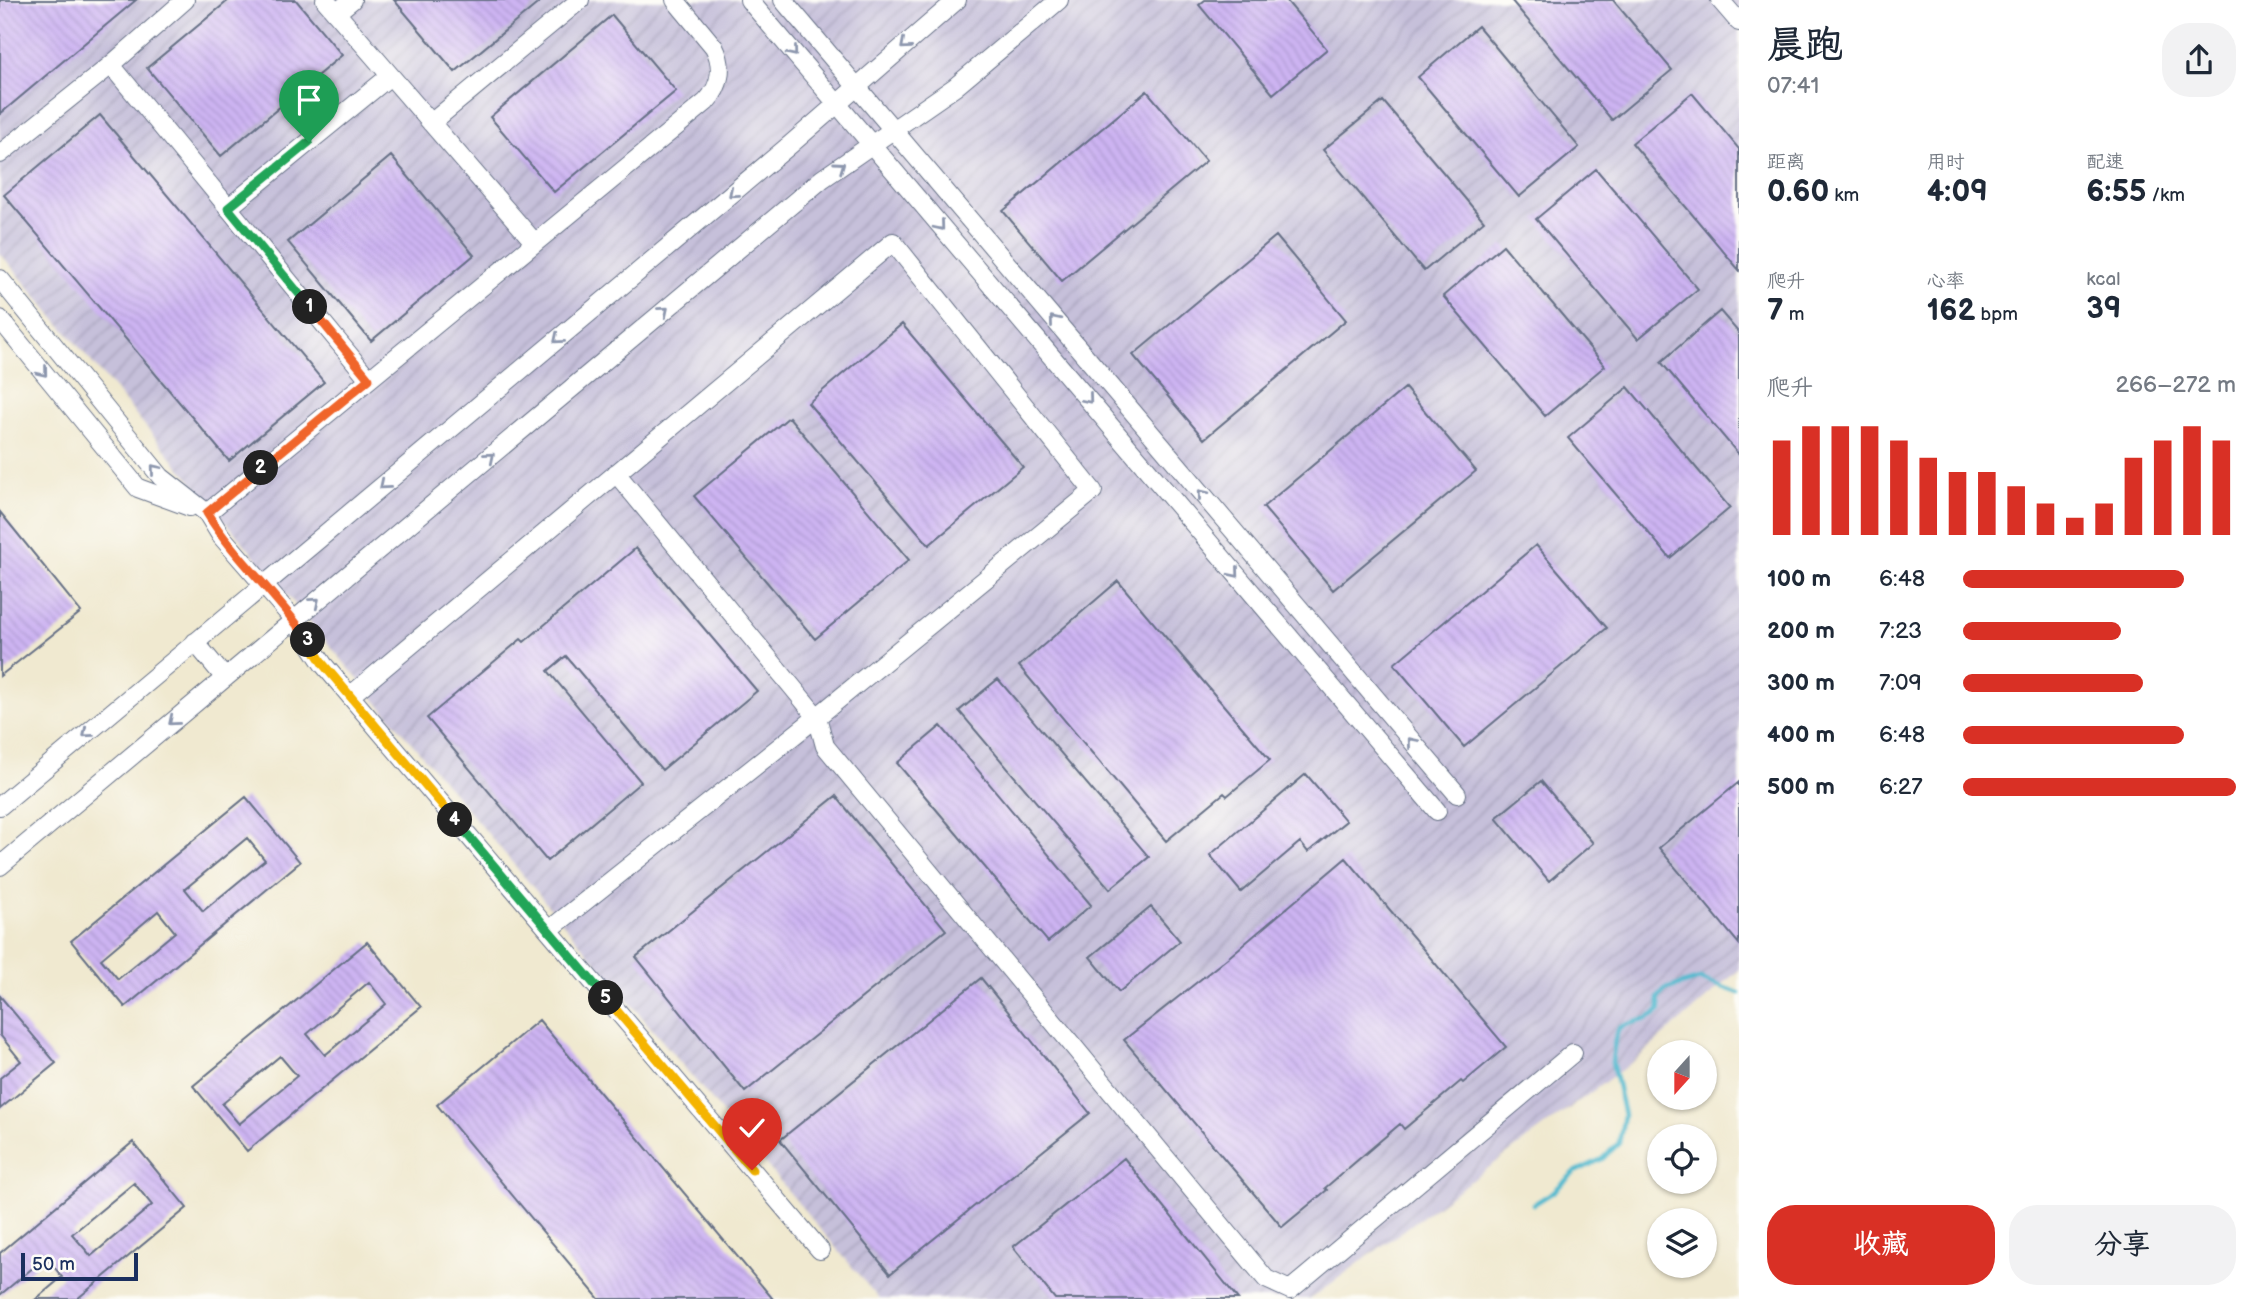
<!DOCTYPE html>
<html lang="zh">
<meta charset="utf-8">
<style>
:root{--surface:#fff;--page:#f2f2f3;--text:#1f2937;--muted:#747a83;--accent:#d93025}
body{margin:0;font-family:"Balsamiq Sans","LXGW WenKai TC",sans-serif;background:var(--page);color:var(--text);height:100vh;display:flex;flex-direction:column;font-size:26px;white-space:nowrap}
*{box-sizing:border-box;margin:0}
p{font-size:23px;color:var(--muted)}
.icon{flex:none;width:38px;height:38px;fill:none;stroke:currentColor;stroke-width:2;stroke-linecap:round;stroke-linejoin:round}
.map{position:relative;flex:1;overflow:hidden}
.side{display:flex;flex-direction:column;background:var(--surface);width:525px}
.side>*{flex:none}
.needle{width:46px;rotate:201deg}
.fabs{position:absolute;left:1647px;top:1040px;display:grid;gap:14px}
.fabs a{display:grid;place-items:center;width:70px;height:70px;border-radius:50%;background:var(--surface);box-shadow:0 2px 5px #0004;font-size:35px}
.scale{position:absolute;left:21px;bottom:18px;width:117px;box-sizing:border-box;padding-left:7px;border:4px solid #1b2f5e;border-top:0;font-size:19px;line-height:24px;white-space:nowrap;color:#1b2f5e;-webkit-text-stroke:5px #fdfcf7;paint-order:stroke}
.pin{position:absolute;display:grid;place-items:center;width:60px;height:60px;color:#fff;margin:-72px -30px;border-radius:50% 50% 50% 0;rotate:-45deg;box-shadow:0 0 7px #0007}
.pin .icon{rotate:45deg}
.km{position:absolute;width:35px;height:35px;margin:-18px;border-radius:50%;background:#222;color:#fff;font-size:19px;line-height:35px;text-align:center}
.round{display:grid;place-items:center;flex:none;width:74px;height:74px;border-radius:28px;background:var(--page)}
.headline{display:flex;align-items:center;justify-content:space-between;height:119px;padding:0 28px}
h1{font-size:38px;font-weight:700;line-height:52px}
.figures{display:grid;grid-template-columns:repeat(3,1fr);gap:10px;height:119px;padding:7px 28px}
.figures div{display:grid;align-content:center}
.figures b{font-size:30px;font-weight:700}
.figures small{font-size:19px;font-weight:400}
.figures p{font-size:19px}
.chart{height:196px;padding:14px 28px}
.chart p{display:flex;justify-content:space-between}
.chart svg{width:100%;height:126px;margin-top:7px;stroke:var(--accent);stroke-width:6}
.action{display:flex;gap:14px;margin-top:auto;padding:14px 28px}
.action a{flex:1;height:80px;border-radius:28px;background:var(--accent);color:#fff;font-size:28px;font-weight:700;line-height:80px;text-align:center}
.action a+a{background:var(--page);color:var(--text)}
ul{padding:0 28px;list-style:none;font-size:23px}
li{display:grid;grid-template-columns:112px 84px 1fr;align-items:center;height:52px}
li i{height:18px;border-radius:9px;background:var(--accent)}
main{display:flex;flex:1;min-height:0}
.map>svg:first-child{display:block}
</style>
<main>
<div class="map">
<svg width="1739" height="1299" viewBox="0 0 1739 1299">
<defs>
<pattern id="industrial-furrows" width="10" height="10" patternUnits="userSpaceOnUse" patternTransform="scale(1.75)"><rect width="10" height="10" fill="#c6c0da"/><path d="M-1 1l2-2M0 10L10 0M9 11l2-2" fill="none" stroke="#aaa5be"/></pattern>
<pattern id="building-back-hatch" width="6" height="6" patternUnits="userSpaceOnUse" patternTransform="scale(1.75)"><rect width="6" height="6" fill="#cdb4f2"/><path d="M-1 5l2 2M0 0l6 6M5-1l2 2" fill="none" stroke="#af9bd2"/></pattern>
</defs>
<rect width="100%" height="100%" fill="#fdfcf7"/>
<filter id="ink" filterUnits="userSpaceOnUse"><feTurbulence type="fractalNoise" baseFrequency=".0143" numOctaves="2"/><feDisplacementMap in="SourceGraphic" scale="14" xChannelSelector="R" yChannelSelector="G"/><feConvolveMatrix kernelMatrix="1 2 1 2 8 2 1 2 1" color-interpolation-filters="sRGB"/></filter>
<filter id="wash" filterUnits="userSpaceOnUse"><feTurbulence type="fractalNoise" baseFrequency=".00686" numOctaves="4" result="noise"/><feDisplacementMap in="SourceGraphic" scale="28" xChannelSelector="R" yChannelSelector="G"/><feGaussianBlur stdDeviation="1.57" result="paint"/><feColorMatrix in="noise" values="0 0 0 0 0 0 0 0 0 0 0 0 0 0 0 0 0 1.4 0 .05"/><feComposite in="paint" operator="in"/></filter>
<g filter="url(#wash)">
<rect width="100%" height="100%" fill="#f0e9d0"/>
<path fill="url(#industrial-furrows)" d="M0 0H1739V970L1639 1057 1310 1299H879L0 253Z"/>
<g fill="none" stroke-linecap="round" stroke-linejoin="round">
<path stroke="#51bacf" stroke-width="4.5" d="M1534 1204 1553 1192 1575 1172 1602 1159 1619 1143 1624 1115 1612 1062 1615 1039 1619 1028C1633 1020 1649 1022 1660 1010L1658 998 1666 989 1700 979 1739 993"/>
</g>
<g id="blocks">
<path fill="url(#building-back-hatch)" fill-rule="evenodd" d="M0 0H136L0 114Z
M229 0H296L342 55 221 156 147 68Z
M394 0H542L455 72Z
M1205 0H1286L1327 49 1273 94 1199 5Z
M1511 0H1613L1672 70 1612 120Z
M612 15 676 91 554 192 490 117Z
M1478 26 1579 147 1519 197 1418 77Z
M1147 91 1206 161 1062 281 1003 211Z
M1692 93 1739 149V270L1632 143Z
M1383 101 1484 221 1424 271 1323 150Z
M100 115 324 382 229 461 4 195Z
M391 156 474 255 371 341 288 242Z
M1596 169 1698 289 1638 339 1536 219Z
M1276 236 1346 320 1204 439 1133 355Z
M1503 245 1605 366 1545 416 1443 296Z
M1720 311 1739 333V455L1661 362Z
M902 324 1023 467 929 545 808 403Z
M1628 387 1730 508 1670 558 1568 438Z
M1405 388 1476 471 1333 590 1263 507Z
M789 417 909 560 815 639 694 496Z
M0 512 81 612 0 676Z
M1536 545 1607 628 1464 747 1394 664Z
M636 548 757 691 662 770 566 656 548 671 641 782 547 861 427 718 521 639 524 642Z
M1118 581 1270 760 1227 796 1224 793 1166 841 1019 666Z
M998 679 1149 857 1110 889 959 711Z
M941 726 1091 905 1048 942 897 763Z
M1306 774 1346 821 1308 852 1300 842 1241 892 1210 855Z
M1541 781 1593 843 1549 881 1496 818Z
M1739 782V944L1659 848Z
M836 796 946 930 745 1092 636 957Z
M246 797 300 862 125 1007 71 941ZM247 838 265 860 203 911 185 889ZM158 911 175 932 118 979 101 959Z
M1346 858 1506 1047 1463 1083 1461 1081 1404 1129 1400 1124 1325 1188 1327 1190 1282 1227 1124 1040 1230 956Z
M1151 907 1180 941 1119 992 1090 957Z
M367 942 421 1007 247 1151 193 1086ZM369 982 386 1004 325 1055 307 1034ZM280 1056 297 1076 239 1124 222 1104Z
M981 978 1090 1113 890 1274 780 1140Z
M0 996 56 1063 0 1109V1078L21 1061 0 1035Z
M539 1020 773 1299H599L437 1105Z
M133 1142 187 1208 77 1299H36L62 1277 46 1257 0 1295V1253ZM134 1183 152 1205 91 1256 72 1234Z
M1124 1158 1238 1299H1055L1013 1247Z"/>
</g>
</g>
<g filter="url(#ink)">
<use href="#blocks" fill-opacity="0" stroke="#667086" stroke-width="2"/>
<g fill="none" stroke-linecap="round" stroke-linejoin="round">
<defs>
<path id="street" d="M325 0 535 243
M749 0 1437 811
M783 0 1457 794
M1720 0 1739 22
M336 13 352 0
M111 65 369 379
M431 123 580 0
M0 154 111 65 185 0
M228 208 390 76
M0 279 161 477 207 513 221 536 294 620 323 664 820 1250
M0 319 138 488 190 507
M616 473 817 717 825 746 1266 1279 1290 1290 1573 1053
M207 513 706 102C721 86 724 66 714 47L675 0
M195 642 225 678
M350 696 893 242 1093 491 817 717 549 930
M0 806 791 144 957 0
M0 866 822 179 955 87 1059 0"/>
</defs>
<use href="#street" stroke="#667086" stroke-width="20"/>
<use href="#street" stroke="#fff" stroke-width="18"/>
</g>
<defs><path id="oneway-chevron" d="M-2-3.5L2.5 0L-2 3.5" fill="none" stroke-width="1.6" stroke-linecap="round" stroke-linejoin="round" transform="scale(1.75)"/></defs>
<g stroke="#8d97ae">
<use href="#oneway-chevron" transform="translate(905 45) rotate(139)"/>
<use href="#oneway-chevron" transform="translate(793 52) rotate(50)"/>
<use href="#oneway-chevron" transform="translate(840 166) rotate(-35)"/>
<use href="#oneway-chevron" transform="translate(733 193) rotate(140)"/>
<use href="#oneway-chevron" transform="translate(940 226) rotate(50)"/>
<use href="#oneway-chevron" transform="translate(664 311) rotate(-40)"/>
<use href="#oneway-chevron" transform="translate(1054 320) rotate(-130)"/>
<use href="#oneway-chevron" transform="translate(558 339) rotate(140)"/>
<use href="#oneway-chevron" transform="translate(43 372) rotate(51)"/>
<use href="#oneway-chevron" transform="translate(1088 399) rotate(50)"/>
<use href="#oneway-chevron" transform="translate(490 457) rotate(-40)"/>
<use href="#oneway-chevron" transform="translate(155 469) rotate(-130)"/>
<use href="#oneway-chevron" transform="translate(384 485) rotate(140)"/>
<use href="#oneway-chevron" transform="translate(1202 494) rotate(-130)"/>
<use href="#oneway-chevron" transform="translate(1235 573) rotate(50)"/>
<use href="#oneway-chevron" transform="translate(315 602) rotate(-40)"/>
<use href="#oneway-chevron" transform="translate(173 721) rotate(140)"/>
<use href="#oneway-chevron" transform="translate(87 733) rotate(140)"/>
<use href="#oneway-chevron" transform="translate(1412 742) rotate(-130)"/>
</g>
</g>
<g fill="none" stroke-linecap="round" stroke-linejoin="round" filter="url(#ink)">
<defs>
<path id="split-1" d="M309 142 228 208 310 307"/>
<path id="split-2" d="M261 468 369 379 310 307"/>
<path id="split-3" d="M261 468 207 513C235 559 278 595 308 640"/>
<path id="split-4" d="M308 640 323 664 455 820"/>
<path id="split-5" d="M455 820 606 998"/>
<path id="split-6" d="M606 998 752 1170"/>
</defs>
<use href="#split-1" stroke="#fff" stroke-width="14"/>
<use href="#split-2" stroke="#fff" stroke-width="14"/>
<use href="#split-3" stroke="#fff" stroke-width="14"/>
<use href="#split-4" stroke="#fff" stroke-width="14"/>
<use href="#split-5" stroke="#fff" stroke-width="14"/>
<use href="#split-6" stroke="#fff" stroke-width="14"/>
<use href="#split-1" stroke="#22a559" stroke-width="9"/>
<use href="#split-2" stroke="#f0652b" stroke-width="9"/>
<use href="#split-3" stroke="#f0652b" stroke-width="9"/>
<use href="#split-4" stroke="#f5b400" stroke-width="9"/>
<use href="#split-5" stroke="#22a559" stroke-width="9"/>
<use href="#split-6" stroke="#f5b400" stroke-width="9"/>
</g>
</svg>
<div class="fabs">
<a><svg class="needle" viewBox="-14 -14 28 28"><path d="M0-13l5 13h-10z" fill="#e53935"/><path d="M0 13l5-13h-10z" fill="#747a83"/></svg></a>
<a><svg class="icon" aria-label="locate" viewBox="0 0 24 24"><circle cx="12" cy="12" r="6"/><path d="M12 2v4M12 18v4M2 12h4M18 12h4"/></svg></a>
<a><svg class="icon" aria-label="layers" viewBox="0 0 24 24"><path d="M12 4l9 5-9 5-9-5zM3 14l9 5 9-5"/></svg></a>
</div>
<div class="scale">50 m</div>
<div class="pin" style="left:309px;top:142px;background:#1e9e55"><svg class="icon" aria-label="arrive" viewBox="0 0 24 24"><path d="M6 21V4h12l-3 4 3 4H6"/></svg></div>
<div class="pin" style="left:752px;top:1170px;background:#d93025"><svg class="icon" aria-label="check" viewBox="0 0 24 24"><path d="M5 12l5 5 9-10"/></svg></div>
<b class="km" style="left:310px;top:307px">1</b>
<b class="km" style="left:261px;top:468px">2</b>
<b class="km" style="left:308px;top:640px">3</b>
<b class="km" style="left:455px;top:820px">4</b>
<b class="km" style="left:606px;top:998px">5</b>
</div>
<section class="side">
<div class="headline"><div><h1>晨跑</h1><p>07:41</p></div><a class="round"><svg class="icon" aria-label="share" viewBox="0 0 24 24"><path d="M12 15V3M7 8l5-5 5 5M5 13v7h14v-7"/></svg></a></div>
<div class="figures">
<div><p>距离</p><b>0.60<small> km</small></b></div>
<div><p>用时</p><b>4:09</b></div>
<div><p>配速</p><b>6:55<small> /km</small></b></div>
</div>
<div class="figures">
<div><p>爬升</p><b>7<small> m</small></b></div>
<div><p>心率</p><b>162<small> bpm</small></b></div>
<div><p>kcal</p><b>39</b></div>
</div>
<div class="chart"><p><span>爬升</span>266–272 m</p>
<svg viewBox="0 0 160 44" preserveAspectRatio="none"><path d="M5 44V11M15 44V6M25 44V6M35 44V6M45 44V11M55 44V17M65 44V22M75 44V22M85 44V27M95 44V33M105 44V38M115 44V33M125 44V17M135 44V11M145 44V6M155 44V11"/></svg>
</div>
<ul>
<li><b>100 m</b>6:48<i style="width:81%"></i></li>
<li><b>200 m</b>7:23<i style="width:58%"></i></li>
<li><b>300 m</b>7:09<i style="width:66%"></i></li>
<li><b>400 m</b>6:48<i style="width:81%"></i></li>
<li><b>500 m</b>6:27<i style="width:100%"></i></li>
</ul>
<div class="action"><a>收藏</a><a>分享</a></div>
</section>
</main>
